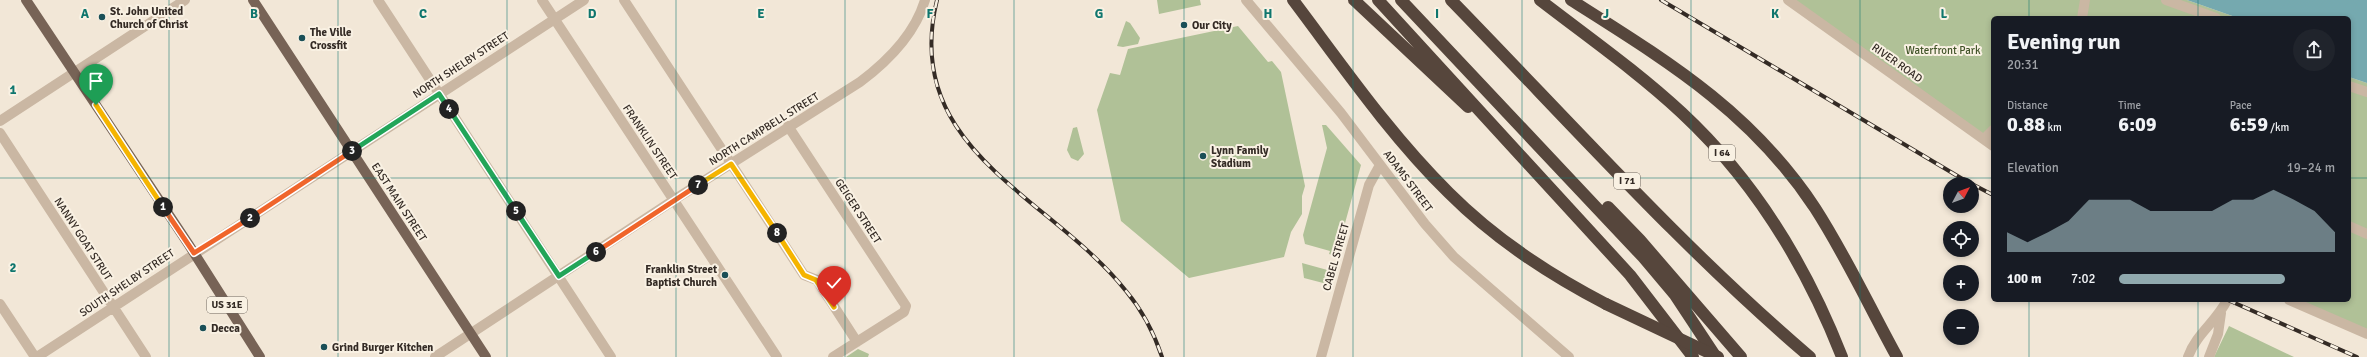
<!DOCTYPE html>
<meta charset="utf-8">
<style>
:root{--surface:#171b24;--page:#20242c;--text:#f1f3f6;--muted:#9ea1a6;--accent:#90a9ae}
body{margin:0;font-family:Signika,sans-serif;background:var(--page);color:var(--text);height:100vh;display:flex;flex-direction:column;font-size:15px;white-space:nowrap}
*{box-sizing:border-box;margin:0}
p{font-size:13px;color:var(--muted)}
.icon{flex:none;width:22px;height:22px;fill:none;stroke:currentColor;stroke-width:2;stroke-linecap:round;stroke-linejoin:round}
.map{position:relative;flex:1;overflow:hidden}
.panel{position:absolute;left:1991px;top:16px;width:360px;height:286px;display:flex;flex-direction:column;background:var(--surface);border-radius:6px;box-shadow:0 2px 6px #0003}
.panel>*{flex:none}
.needle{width:26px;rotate:49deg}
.buttons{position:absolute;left:1943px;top:177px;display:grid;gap:8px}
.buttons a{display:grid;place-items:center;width:36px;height:36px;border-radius:50%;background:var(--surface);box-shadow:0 2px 6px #0003;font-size:20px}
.pin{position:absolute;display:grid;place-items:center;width:34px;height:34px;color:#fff;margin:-41px -17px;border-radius:50% 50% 50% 0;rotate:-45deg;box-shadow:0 0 4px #0007}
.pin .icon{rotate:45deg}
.km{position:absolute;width:20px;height:20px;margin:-10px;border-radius:50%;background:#222;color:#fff;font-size:11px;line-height:20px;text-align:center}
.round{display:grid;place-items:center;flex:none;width:42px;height:42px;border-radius:21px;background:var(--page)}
.summary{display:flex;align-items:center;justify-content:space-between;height:68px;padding:0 16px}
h1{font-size:22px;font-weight:800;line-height:30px}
.figures{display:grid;grid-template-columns:repeat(3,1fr);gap:6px;height:68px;padding:4px 16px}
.figures div{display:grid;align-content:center}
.figures b{font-size:20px;font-weight:800}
.figures small{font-size:11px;font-weight:400}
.figures p{font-size:11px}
.chart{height:112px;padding:8px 16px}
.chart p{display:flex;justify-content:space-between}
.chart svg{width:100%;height:72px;margin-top:4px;fill:var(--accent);opacity:.7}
ul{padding:0 16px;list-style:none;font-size:13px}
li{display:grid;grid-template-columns:64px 48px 1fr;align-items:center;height:30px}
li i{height:10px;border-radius:5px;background:var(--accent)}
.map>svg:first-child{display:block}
</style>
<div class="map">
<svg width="2367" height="357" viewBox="0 0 2367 357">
<rect width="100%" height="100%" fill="#f2e7d7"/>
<path fill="#b0c197" d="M1157 0H1200L1201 5 1159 14Z
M1787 0H2187L2238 18H1993V146Z
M1126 21 1130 23 1140 38 1138 44 1123 47 1117 46Z
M1238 26 1268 62 1272 61 1281 72 1305 186 1302 196V214L1291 232 1284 257 1189 278 1121 221 1097 110 1110 73 1120 75 1128 49Z
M2349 77 2367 83V330L2294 300H2349Z
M1322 125H1326L1361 165 1336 256 1329 254 1330 251 1305 244 1303 235 1327 148Z
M1077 127 1084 154 1078 161 1071 158 1067 150 1073 128Z
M1302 263 1331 271 1327 284 1304 278Z
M2229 326 2294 357H2214Z
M858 349 869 354 868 357H846Z"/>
<path fill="#75a9af" d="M2187 0H2367V83L2349 77V18H2238Z"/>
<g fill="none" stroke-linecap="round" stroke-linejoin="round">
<path stroke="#cab7a3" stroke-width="10" d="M378 0 611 357
M542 0 777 357
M624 0 804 275 817 280 857 342
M1246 0 1341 113 1425 224 1454 257 1569 357
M1788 0 1993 146
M2166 0 2216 18
M2082 18 2085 0
M2349 86 2367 92
M0 121 185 0
M788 126 906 306 904 312 833 357
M0 133 146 357
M1984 139 1993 130
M2349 226 2367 234
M2289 300 2367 334
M0 304 35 357
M37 357 584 0
M435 357 680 196 860 82C888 61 915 34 925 0
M1321 357 1369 185 1380 165
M2188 357C2196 334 2217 321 2227 300
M2209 357 2218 334 2221 313"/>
<path stroke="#776356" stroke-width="10" d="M26 0 189 245 260 357
M253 0 486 357"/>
<path stroke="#56463c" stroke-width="12" d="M1293 0C1342 65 1390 135 1449 193 1495 239 1548 274 1606 304
M1354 0 1468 107
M1378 0 1630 275 1693 357
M1401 0 1643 257 1675 295 1716 357
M1451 0C1569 121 1682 248 1810 357
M1540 0C1588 37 1638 72 1682 113 1755 181 1806 265 1842 357
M1571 0C1667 61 1751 111 1815 208 1846 256 1870 308 1897 357
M1608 207 1640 240 1741 357"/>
<defs>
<path id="rail" d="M937 0C900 150 1051 196 1126 291 1142 310 1154 333 1162 357
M1661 0 1971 184
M1972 184 1993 195
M2228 300 2357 357"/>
</defs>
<use href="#rail" stroke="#342b25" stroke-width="4"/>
<use href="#rail" stroke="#f9f1e3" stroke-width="2.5" stroke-dasharray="8" stroke-linecap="butt"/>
<path stroke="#56463c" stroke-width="12" d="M1606 304 1718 357"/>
</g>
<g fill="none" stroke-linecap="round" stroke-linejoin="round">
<defs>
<path id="split-1" d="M96 105 163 207"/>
<path id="split-2" d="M163 207 194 253 250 218"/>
<path id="split-3" d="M250 218 352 151"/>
<path id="split-4" d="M352 151 439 94 449 109"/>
<path id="split-5" d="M449 109 516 211"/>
<path id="split-6" d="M516 211 559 276 596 252"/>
<path id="split-7" d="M596 252 698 185"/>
<path id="split-8" d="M698 185 731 164 777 233"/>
<path id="split-9" d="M777 233 804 275 816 280 834 307"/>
</defs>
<use href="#split-1" stroke="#fff" stroke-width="8"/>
<use href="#split-2" stroke="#fff" stroke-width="8"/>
<use href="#split-3" stroke="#fff" stroke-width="8"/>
<use href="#split-4" stroke="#fff" stroke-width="8"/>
<use href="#split-5" stroke="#fff" stroke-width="8"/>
<use href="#split-6" stroke="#fff" stroke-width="8"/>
<use href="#split-7" stroke="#fff" stroke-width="8"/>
<use href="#split-8" stroke="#fff" stroke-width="8"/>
<use href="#split-9" stroke="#fff" stroke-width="8"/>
<use href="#split-1" stroke="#f5b400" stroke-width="5"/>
<use href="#split-2" stroke="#f0652b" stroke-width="5"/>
<use href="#split-3" stroke="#f0652b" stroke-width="5"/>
<use href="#split-4" stroke="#22a559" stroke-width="5"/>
<use href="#split-5" stroke="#22a559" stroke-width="5"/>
<use href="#split-6" stroke="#22a559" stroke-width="5"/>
<use href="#split-7" stroke="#f0652b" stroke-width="5"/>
<use href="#split-8" stroke="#f5b400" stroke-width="5"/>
<use href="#split-9" stroke="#f5b400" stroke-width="5"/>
</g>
<path fill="none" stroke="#0f766e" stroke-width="1" stroke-opacity="0.55" d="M169 0V357M338 0V357M507 0V357M676 0V357M845 0V357M1014 0V357M1184 0V357M1353 0V357M1522 0V357M1691 0V357M1860 0V357M2029 0V18M2198 0V18M0 178H1993M2349 178H2367M2029 300V357M2198 300V357"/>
<g fill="#1a4f57" stroke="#f9f1e3" stroke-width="1.5">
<circle cx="102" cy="17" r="4"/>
<circle cx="1184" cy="25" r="4"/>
<circle cx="302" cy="38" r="4"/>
<circle cx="1203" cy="156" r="4"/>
<circle cx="725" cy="275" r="4"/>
<circle cx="203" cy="328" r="4"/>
<circle cx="324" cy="347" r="4"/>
</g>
<g text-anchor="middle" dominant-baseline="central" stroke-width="4" stroke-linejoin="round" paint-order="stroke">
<g fill="#f9f1e3" stroke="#6f665e" stroke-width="1">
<rect x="1709" y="145" width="26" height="16" rx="3"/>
<rect x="1614" y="173" width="26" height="16" rx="3"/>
<rect x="207" y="297" width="40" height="16" rx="3"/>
</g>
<g font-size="10" font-weight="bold" fill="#342b25">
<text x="1722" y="153">I 64</text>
<text x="1627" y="181">I 71</text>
<text x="227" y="305">US 31E</text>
</g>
<g font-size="11" font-weight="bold" fill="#342b25" stroke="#f9f1e3" text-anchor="start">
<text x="110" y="11">St. John United<tspan x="110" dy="13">Church of Christ</tspan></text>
<text x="1192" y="25">Our City</text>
<text x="310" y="32">The Ville<tspan x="310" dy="13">Crossfit</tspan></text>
<text x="1211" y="150">Lynn Family<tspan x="1211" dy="13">Stadium</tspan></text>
<text x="717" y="269" text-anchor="end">Franklin Street<tspan x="717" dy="13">Baptist Church</tspan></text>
<text x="211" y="328">Decca</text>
<text x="332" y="347">Grind Burger Kitchen</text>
</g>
<g font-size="11" fill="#415328" stroke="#f9f1e3">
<text x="1943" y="50">Waterfront Park</text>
</g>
<g font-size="11" fill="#342b25" stroke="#f9f1e3">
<text transform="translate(1897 63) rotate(35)">RIVER ROAD</text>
<text transform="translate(461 65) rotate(-33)">NORTH SHELBY STREET</text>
<text transform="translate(764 129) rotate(-32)">NORTH CAMPBELL STREET</text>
<text transform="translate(650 142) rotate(56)">FRANKLIN STREET</text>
<text transform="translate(1408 181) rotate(53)">ADAMS STREET</text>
<text transform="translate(399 202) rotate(57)">EAST MAIN STREET</text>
<text transform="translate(858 211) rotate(57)">GEIGER STREET</text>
<text transform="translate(83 239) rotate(57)">NANNY GOAT STRUT</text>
<text transform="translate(1336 257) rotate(-74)">CABEL STREET</text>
<text transform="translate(127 283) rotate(-34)">SOUTH SHELBY STREET</text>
</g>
</g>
<g font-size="13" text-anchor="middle" font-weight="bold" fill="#0f766e" stroke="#f9f1e3" stroke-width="4" stroke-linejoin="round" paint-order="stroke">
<text x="85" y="18">A</text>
<text x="254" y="18">B</text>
<text x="423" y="18">C</text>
<text x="592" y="18">D</text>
<text x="761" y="18">E</text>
<text x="930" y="18">F</text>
<text x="1099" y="18">G</text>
<text x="1268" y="18">H</text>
<text x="1437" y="18">I</text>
<text x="1606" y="18">J</text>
<text x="1775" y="18">K</text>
<text x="1944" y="18">L</text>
<text x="13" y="94">1</text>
<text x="13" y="272">2</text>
</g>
</svg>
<div class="buttons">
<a><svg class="needle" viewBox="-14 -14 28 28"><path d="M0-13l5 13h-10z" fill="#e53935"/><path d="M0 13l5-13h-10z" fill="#9ea1a6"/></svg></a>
<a><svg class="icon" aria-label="locate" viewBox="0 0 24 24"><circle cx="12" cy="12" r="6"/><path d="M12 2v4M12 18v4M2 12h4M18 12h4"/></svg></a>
<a>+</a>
<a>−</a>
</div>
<div class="pin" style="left:96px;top:105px;background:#1e9e55"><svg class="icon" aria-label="arrive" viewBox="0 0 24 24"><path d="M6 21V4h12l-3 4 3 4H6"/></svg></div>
<div class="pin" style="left:834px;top:307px;background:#d93025"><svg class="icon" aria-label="check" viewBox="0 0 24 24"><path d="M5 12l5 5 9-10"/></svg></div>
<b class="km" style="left:163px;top:207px">1</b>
<b class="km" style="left:250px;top:218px">2</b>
<b class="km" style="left:352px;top:151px">3</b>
<b class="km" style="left:449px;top:109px">4</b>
<b class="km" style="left:516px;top:211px">5</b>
<b class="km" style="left:596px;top:252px">6</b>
<b class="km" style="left:698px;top:185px">7</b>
<b class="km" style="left:777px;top:233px">8</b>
<section class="panel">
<div class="summary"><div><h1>Evening run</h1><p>20:31</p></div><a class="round"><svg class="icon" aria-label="share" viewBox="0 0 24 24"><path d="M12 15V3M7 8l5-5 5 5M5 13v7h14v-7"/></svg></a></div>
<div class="figures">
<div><p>Distance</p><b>0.88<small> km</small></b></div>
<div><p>Time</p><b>6:09</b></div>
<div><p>Pace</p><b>6:59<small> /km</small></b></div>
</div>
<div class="chart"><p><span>Elevation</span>19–24 m</p>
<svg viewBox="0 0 160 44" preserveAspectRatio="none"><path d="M0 44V32L10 38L20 32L30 25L40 12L50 12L60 12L70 19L80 19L90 19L100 19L110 12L120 12L130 6L140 12L150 19L160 32V44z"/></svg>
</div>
<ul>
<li><b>100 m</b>7:02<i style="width:77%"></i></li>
</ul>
</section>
</div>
